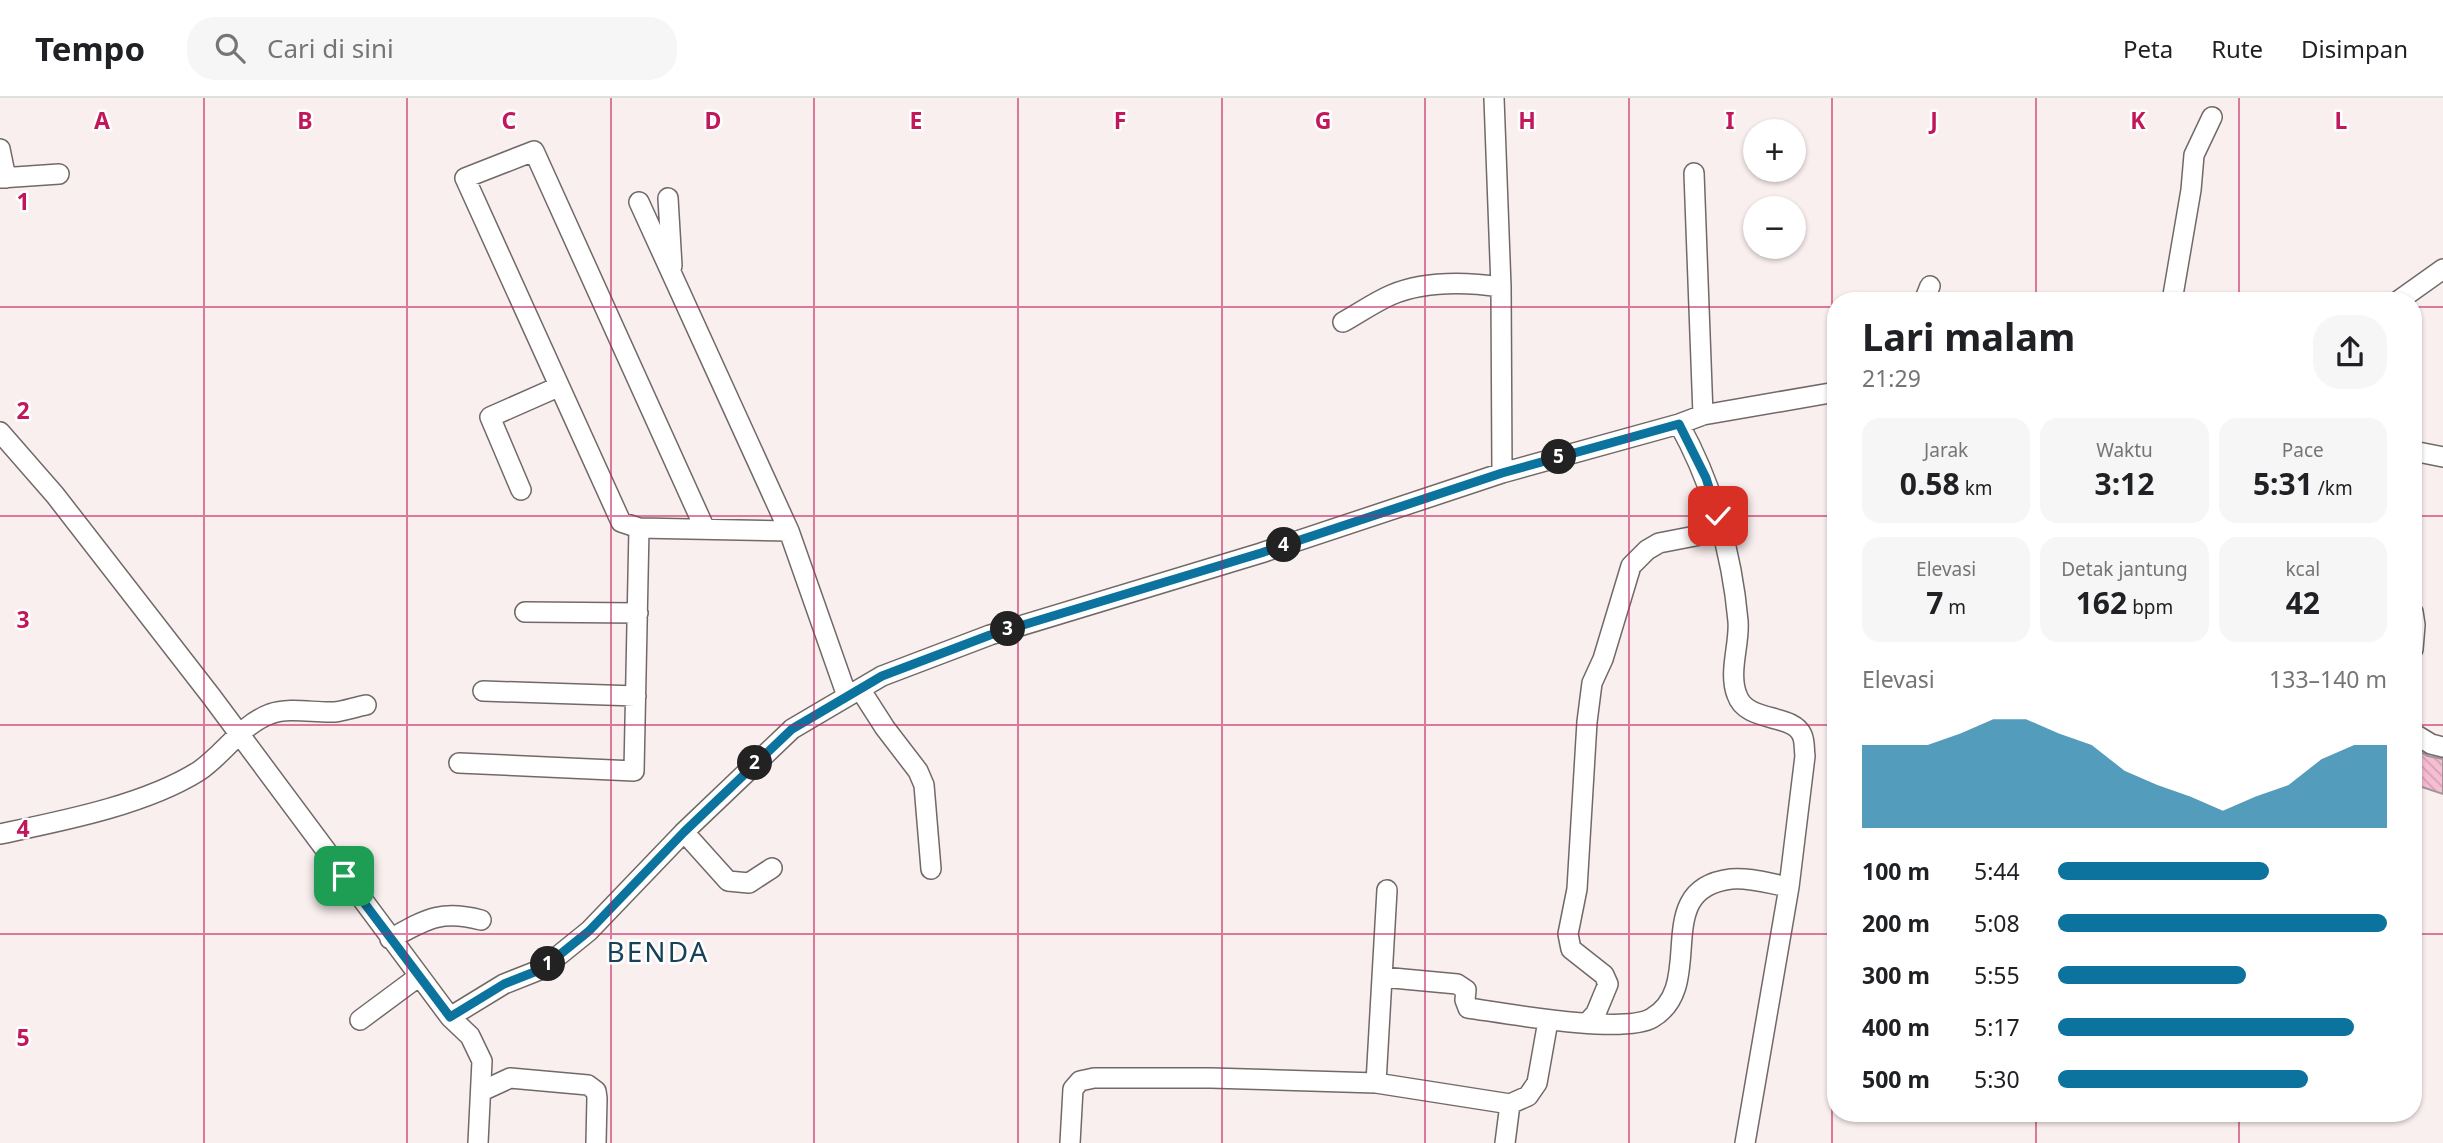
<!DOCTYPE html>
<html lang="id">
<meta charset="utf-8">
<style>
:root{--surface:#fff;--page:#f6f6f6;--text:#202124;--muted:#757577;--line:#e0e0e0;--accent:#0c739f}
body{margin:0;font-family:"Noto Sans",sans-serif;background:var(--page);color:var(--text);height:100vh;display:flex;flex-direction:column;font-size:26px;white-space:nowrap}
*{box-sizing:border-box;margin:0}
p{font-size:23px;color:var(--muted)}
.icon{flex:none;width:38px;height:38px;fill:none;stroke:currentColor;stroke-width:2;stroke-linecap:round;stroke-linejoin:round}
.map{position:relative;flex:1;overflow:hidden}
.panel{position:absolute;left:1827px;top:194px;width:595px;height:830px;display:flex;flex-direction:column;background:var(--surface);border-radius:28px;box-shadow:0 2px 5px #0004}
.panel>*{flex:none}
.tools{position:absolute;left:1743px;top:21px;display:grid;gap:14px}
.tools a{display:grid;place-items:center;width:63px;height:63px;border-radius:50%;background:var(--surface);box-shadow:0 2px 5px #0004;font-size:35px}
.pin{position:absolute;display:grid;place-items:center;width:60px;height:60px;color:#fff;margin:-30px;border-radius:14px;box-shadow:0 4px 10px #0006}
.km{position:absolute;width:35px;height:35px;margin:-18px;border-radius:50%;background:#222;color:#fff;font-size:19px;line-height:35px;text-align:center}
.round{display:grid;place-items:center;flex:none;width:74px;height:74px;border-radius:28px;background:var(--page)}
.overview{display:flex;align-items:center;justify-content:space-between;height:119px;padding:0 35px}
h1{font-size:38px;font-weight:700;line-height:52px}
.figures{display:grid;grid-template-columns:repeat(3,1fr);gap:10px;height:119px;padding:7px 35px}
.figures div{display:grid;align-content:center;border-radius:18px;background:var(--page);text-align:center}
.figures b{font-size:30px;font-weight:700}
.figures small{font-size:19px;font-weight:400}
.figures p{font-size:19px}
.chart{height:196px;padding:14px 35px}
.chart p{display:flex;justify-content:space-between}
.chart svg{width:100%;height:126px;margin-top:7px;fill:var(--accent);opacity:.7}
ul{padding:0 35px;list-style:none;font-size:23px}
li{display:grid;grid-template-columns:112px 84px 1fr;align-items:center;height:52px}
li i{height:18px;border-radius:9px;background:var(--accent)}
header{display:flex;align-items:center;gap:42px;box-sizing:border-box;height:98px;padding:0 35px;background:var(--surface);border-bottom:2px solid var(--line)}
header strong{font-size:33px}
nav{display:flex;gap:38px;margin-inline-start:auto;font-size:24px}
.search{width:490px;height:63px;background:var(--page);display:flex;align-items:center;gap:18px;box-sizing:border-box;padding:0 24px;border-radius:28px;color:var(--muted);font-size:26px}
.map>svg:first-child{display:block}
</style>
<header>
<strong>Tempo</strong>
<div class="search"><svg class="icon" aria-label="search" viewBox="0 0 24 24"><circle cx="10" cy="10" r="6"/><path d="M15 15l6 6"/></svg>Cari di sini</div>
<nav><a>Peta</a><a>Rute</a><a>Disimpan</a></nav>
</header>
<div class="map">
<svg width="2443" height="1045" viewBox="0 0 2443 1045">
<defs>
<pattern id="building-back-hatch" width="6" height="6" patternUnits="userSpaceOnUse" patternTransform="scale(1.75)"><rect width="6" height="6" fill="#f6bdd3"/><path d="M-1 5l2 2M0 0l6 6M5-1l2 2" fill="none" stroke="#d2a1b4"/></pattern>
</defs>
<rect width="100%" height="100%" fill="#f9efee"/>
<path fill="url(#building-back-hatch)" stroke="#9e9699" stroke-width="2" d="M2417 652 2428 658 2443 661V696L2413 686V664Z"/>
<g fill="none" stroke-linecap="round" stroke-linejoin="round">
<defs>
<path id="minor" d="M1494 0 1501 189 1502 375
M0 51 6 80
M1694 75 1703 317
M0 80 59 76
M668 100 672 168
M639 104 789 433 847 598
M1924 203 1930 188
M2172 203 2191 92 2194 57 2212 19
M2398 203 2443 171
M1343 224C1359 215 1375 204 1391 197 1424 183 1466 184 1501 189
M0 334 55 397 211 598 450 919
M2413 353 2443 359
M521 392 490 319 558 289
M705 431 534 53 465 80 621 424 639 430 789 433
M525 514 638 515
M2413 514 2415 527 2413 551
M860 591 885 630 918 673 924 687 931 771
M483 593 636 598
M2413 635 2431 646 2443 649
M459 665 634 673 639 430
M684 734 728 783 749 785 772 770
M0 736C62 723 145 707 199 673 224 656 241 627 270 616 290 609 314 615 334 614 345 613 355 609 366 607
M390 841C425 822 440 811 481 822
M1382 879 1457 886 1466 892 1465 902 1468 910C1504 915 1623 937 1652 920 1709 887 1648 791 1731 781 1749 779 1771 786 1789 789L1805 658C1804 652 1805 643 1802 637 1793 615 1746 625 1737 597 1728 574 1740 546 1738 523 1732 455 1712 385 1679 326
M360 922 418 879
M1588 924 1596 915 1608 886 1604 877 1571 851 1568 836 1577 791 1587 624 1592 585 1603 561 1631 468 1647 452 1659 445 1721 433
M1376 985 1387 792
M482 993 510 980 588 987 596 993 597 1000 596 1045
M478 1045 482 963 470 938 450 919 504 886 542 871 589 833 684 734 792 631 882 578 990 537 1261 455 1502 375 1679 326 1703 317 1836 294
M1070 1045 1073 991 1080 983 1094 980H1211L1376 985 1510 1006
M1505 1045 1510 1006 1528 998 1537 985 1548 923
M1745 1045 1789 789"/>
</defs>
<use href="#minor" stroke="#716968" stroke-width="22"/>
<use href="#minor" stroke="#fff" stroke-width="19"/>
</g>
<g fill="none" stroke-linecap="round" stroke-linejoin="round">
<defs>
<path id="route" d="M344 778 450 919 504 886 542 871 589 833 684 734 792 631 882 578 990 537 1261 455 1502 375 1679 326 1706 380 1718 418"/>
</defs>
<use href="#route" stroke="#fff" stroke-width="14"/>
<use href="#route" stroke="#0c739f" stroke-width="9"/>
</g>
<path fill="none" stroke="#c2185b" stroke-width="2" stroke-opacity="0.55" d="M204 0V1045M407 0V1045M611 0V1045M814 0V1045M1018 0V1045M1222 0V1045M1425 0V1045M1629 0V1045M1832 0V1045M2036 0V203M2239 0V203M0 209H1836M2413 209H2443M0 418H1836M2413 418H2443M0 627H1836M2413 627H2443M0 836H1836M2413 836H2443M2036 1015V1045M2239 1015V1045"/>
<g text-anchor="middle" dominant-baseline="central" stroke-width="5" stroke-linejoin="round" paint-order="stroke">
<g font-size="28" letter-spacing="2" fill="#174258" stroke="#fff">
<text x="658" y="853">BENDA</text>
</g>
</g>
<g font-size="23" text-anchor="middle" font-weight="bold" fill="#c2185b" stroke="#fff" stroke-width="5" stroke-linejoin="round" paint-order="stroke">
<text x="102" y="31">A</text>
<text x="305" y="31">B</text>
<text x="509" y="31">C</text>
<text x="713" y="31">D</text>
<text x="916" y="31">E</text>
<text x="1120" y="31">F</text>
<text x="1323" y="31">G</text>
<text x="1527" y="31">H</text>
<text x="1730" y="31">I</text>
<text x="1934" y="31">J</text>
<text x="2138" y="31">K</text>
<text x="2341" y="31">L</text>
<text x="23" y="112">1</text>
<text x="23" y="321">2</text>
<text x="23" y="530">3</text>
<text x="23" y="739">4</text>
<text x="23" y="948">5</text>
</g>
</svg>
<div class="tools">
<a>+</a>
<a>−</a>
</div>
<div class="pin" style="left:344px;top:778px;background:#1e9e55"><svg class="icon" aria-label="arrive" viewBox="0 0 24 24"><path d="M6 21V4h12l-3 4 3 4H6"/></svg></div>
<div class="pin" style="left:1718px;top:418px;background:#d93025"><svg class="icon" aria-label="check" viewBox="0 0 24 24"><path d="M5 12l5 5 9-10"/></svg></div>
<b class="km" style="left:548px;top:866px">1</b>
<b class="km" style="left:755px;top:665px">2</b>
<b class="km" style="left:1008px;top:531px">3</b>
<b class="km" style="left:1284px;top:447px">4</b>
<b class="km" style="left:1559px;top:359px">5</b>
<section class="panel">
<div class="overview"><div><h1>Lari malam</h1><p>21:29</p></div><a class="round"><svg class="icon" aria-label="share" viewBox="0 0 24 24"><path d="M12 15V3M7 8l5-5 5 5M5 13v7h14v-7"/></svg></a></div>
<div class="figures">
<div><p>Jarak</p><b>0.58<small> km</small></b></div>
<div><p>Waktu</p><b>3:12</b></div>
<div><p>Pace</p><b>5:31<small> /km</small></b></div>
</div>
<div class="figures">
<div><p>Elevasi</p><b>7<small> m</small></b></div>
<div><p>Detak jantung</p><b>162<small> bpm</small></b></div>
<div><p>kcal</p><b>42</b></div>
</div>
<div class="chart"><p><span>Elevasi</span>133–140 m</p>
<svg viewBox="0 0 160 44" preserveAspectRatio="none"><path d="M0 44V15L10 15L20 15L30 11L40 6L50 6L60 11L70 15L80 24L90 29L100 33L110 38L120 33L130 29L140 20L150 15L160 15V44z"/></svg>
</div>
<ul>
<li><b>100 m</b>5:44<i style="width:64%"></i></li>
<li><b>200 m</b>5:08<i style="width:100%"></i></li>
<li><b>300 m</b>5:55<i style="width:57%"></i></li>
<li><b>400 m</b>5:17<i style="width:90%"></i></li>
<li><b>500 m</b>5:30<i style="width:76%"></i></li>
</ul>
</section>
</div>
